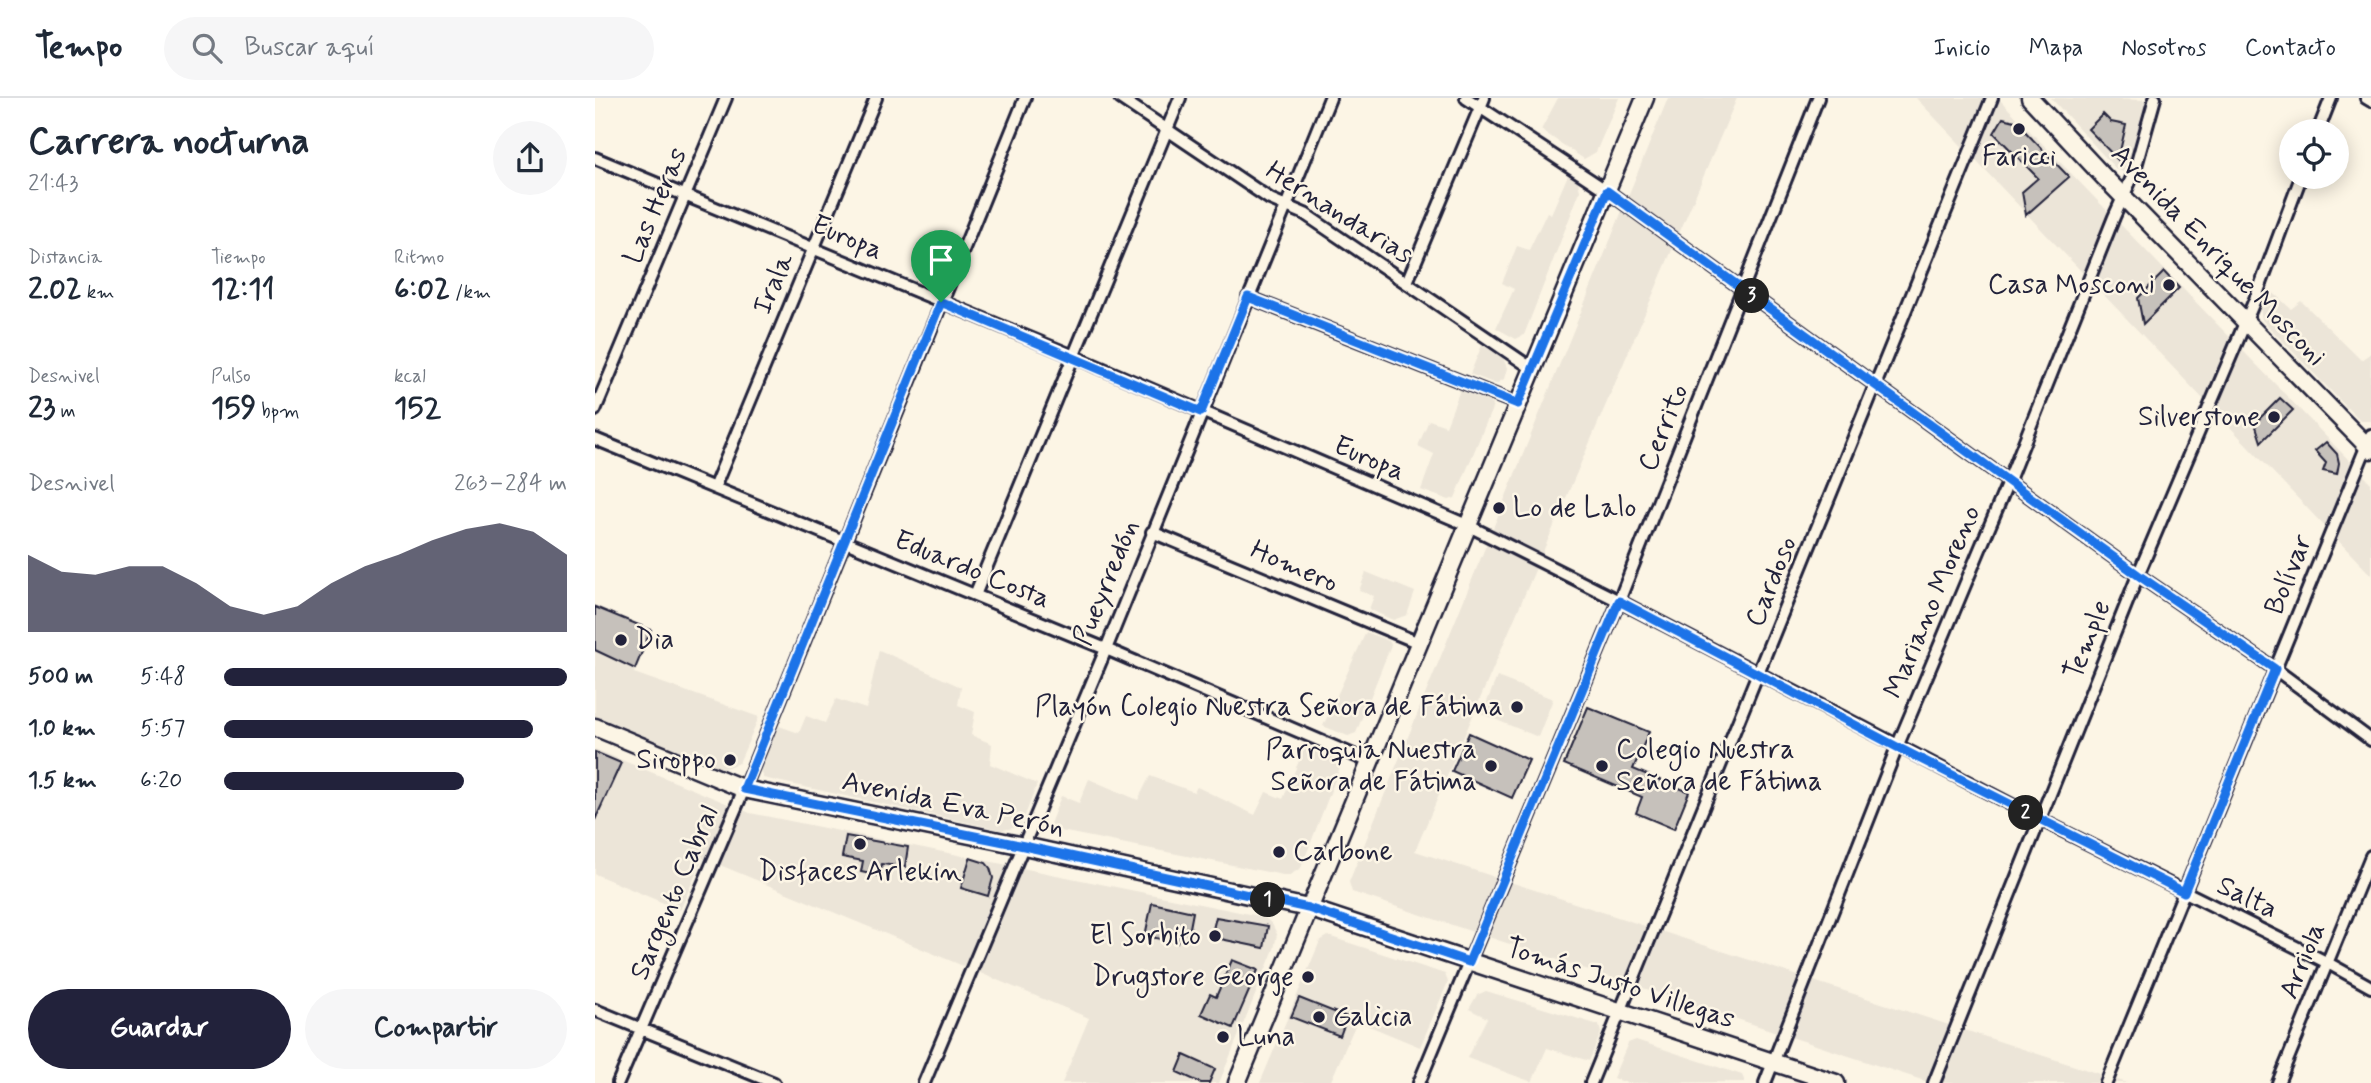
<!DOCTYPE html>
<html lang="es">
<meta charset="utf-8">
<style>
:root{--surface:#fff;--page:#f6f6f7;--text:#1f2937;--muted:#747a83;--line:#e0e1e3;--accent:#22223b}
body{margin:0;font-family:Mynerve,sans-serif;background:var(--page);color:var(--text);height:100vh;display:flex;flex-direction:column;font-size:26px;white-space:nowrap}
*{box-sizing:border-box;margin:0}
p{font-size:23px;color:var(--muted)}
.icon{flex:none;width:38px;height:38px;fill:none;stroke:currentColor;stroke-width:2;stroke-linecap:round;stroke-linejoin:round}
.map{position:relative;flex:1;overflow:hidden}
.drawer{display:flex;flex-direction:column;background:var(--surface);width:595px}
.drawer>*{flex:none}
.buttons{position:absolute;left:1684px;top:21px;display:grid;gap:14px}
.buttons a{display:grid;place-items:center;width:70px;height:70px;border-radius:50%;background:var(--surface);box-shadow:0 4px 18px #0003;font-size:35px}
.pin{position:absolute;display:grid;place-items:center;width:60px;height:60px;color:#fff;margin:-72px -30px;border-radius:50% 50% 50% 0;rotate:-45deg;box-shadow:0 0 7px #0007}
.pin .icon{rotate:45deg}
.km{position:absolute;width:35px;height:35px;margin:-18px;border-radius:50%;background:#222;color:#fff;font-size:19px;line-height:35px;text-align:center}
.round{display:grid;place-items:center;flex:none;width:74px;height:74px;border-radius:37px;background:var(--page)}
.overview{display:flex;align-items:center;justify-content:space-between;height:119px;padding:0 28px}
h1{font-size:38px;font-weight:700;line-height:52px}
.figures{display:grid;grid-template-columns:repeat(3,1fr);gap:10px;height:119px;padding:7px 28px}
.figures div{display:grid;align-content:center}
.figures b{font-size:30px;font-weight:700}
.figures small{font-size:19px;font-weight:400}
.figures p{font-size:19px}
.chart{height:196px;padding:14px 28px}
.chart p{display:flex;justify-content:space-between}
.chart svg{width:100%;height:126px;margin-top:7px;fill:var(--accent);opacity:.7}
.action{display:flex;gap:14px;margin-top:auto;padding:14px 28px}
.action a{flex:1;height:80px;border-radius:42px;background:var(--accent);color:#fff;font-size:28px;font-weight:700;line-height:80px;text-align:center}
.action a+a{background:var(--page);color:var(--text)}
ul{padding:0 28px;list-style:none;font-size:23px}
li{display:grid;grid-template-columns:112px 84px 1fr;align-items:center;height:52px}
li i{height:18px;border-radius:9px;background:var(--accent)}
header{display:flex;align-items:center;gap:42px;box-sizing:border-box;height:98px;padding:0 35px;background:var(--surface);border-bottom:2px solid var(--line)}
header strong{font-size:33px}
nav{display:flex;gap:38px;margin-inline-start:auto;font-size:24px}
.search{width:490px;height:63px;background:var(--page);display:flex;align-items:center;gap:18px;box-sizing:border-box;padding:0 24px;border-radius:38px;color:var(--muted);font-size:26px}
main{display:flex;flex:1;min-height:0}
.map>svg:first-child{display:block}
</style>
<header>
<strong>Tempo</strong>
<div class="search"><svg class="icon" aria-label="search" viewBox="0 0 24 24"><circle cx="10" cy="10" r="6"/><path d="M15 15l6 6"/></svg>Buscar aquí</div>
<nav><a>Inicio</a><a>Mapa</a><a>Nosotros</a><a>Contacto</a></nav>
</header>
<main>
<section class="drawer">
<div class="overview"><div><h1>Carrera nocturna</h1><p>21:43</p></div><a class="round"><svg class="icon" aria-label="share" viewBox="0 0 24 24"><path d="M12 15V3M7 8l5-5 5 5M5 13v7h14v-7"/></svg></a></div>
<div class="figures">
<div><p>Distancia</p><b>2.02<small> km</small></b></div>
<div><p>Tiempo</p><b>12:11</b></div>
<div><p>Ritmo</p><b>6:02<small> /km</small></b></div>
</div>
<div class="figures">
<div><p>Desnivel</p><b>23<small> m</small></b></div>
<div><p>Pulso</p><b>159<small> bpm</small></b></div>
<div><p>kcal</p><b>152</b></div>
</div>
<div class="chart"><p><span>Desnivel</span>263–284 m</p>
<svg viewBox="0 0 160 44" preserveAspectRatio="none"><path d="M0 44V17L10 23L20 24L30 21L40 21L50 27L60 35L70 38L80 35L90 27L100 21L110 17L120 12L130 8L140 6L150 9L160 17V44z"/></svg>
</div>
<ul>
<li><b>500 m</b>5:48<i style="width:100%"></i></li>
<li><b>1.0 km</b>5:57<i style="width:90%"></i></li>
<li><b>1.5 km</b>6:20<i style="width:70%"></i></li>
</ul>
<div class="action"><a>Guardar</a><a>Compartir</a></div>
</section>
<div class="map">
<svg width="1776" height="985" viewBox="0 0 1776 985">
<rect width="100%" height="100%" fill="#fcf5e5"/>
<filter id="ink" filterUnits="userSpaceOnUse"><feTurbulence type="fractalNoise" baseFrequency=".0143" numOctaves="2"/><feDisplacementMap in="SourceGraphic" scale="14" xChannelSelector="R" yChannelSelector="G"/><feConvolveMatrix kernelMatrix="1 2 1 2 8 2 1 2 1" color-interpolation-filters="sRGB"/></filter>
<g filter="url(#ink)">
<path fill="#ece5d8" d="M963 0H1024L1001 54 989 61 946 32Z
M1073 0H1142L820 753 1532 985H1336L757 794 754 784Z
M1321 0H1403L1776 385V477Z
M1456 0 1555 2 1534 71 1528 74 1521 71Z
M973 77 983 83 985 93 929 237 921 241 901 230 919 191 907 185 922 148 934 152 952 114 956 116Z
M1671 188 1696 211 1706 203 1766 262 1776 255 1775 323H1765L1667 222 1665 208Z
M887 247 908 260 912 270 909 281 901 286 875 276Z
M865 292 896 305 898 308 860 400 854 402 826 392 839 356 823 348 834 322 851 328Z
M771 474 820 494 812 517 798 522 774 511 779 498 764 493Z
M0 507 56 532 39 575 164 619 144 665 130 670 121 669 0 619Z
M771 534 794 543 796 547 761 635 753 638 728 628Z
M284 552 366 589 363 607 380 614 376 637 397 646 395 666 442 686 428 723 419 730 407 732 168 680 165 671 166 665 184 628 204 635 211 618 230 625 241 601 271 611Z
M902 579 958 601 943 639 887 616Z
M711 646 747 664 706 770 693 778 461 732 455 726 466 698 484 705 494 681 543 702 555 678 599 694 602 689 660 717 671 694 688 701Z
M0 651 155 715 669 819 677 826 682 836 679 851 624 985H467L494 920 108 760 85 812 0 776Z
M733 838 850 876 853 884 825 949 762 923 735 985H665L725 843Z
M891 893 1004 927 1006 935 994 963 952 950 937 984 872 960 892 920 874 911 882 897Z
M1041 942 1147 977 1150 984 1032 985 1018 980 1033 945Z"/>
<path fill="#c6c1bb" stroke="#22223b" stroke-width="2" d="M1508 16 1516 24 1531 27 1523 62 1493 31Z
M1408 20 1420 23 1474 79 1431 117 1427 94 1443 80 1399 35Z
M1569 174 1584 190 1548 226 1543 200Z
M1685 300 1698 312 1666 344 1660 325Z
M1731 344 1742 356 1744 365 1742 376 1728 373 1731 365 1720 353Z
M0 509 56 532 40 571 0 552Z
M993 609 1054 634 1038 671 1094 694 1079 731 1041 715 1047 699 969 666Z
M874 635 934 662 917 700 857 673Z
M0 654 26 665 0 722Z
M251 738 313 749 310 769 287 766 285 778 266 774 268 763 247 759Z
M375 760 391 765 395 770 398 780 393 798 366 790Z
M557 805 598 814 594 835 585 833 582 844 550 838Z
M621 819 673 828 669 850 616 839Z
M637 862 663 872 638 930 606 916 615 896 621 899Z
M704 900 752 919 745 938 696 919Z
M589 957 620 971 614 985H606L582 974Z"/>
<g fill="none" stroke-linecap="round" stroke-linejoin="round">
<defs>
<path id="street" d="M525 0 675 101 710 116 938 271
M871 0 1012 93 1543 477 1680 571 1776 642
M1771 0 1776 3
M1723 33 1736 0
M0 60 478 258 872 427 1024 503 1446 722 1731 864 1776 889
M812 184 889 0
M653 199 923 306
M0 312 131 0
M0 341 511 551 775 664
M119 390 281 0
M557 434 824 545
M380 497 585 0
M0 912 179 985
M23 985 149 691 430 0
M329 985 511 551 735 0
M824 985 1024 503 1223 0
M996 985 1397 0
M1170 985 1302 649 1414 382 1519 119 1539 75 1560 0
M1339 985 1543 477 1661 199 1706 79
M1511 985 1776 337
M1683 985 1776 758"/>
<path id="secondary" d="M1435 0 1509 79 1776 352
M0 629 149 691 429 748 713 810 1241 985
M642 985 1050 0"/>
</defs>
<use href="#street" stroke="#22223b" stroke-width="16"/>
<use href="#secondary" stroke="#22223b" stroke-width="21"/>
<use href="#street" stroke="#fcf5e5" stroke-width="10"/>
<use href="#secondary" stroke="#fcf5e5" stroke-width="16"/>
</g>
</g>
<g fill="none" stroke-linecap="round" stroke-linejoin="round" filter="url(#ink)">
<defs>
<path id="route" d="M1012 93 1543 477 1680 571 1589 794 1302 649 1024 503 874 864 713 810 429 748 149 691 346 204 606 314 653 199 923 306Z"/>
</defs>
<use href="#route" stroke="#fff" stroke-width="14"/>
<use href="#route" stroke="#1a73e8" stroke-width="9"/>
</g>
<g fill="#22223b" stroke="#fcf5e5" stroke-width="2.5">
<circle cx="1424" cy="31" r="7"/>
<circle cx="1574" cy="187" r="7"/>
<circle cx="1679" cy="319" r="7"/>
<circle cx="904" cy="410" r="7"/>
<circle cx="26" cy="542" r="7"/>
<circle cx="922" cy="609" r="7"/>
<circle cx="135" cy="662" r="7"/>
<circle cx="896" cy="668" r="7"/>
<circle cx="1007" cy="668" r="7"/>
<circle cx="265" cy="746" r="7"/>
<circle cx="684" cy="754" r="7"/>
<circle cx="620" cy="838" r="7"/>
<circle cx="713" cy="879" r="7"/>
<circle cx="724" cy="919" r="7"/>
<circle cx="628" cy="939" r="7"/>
</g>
<g text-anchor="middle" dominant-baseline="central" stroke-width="5" stroke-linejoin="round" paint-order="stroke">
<g font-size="28" fill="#22223b" stroke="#fcf5e5" text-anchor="end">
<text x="1424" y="59" text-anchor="middle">Faricci</text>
<text x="1560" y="187">Casa Mosconi</text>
<text x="1665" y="319">Silverstone</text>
<text x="918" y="410" text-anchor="start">Lo de Lalo</text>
<text x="40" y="542" text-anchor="start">Dia</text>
<text x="908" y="609">Playón Colegio Nuestra Señora de Fátima</text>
<text x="882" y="652">Parroquia Nuestra<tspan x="882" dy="32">Señora de Fátima</tspan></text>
<text x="1021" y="652" text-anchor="start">Colegio Nuestra<tspan x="1021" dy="32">Señora de Fátima</tspan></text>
<text x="121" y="662">Siroppo</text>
<text x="698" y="754" text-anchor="start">Carbone</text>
<text x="265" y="774" text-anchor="middle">Disfaces Arlekin</text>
<text x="606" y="838">El Sorbito</text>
<text x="699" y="879">Drugstore George</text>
<text x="738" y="919" text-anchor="start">Galicia</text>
<text x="642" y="939" text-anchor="start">Luna</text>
</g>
<g font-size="28" fill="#22223b" stroke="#fcf5e5">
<text transform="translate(61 108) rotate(-67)">Las Heras</text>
<text transform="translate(744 115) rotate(32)">Hernandarias</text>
<text transform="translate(252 140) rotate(23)">Europa</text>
<text transform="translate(1623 158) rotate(46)">Avenida Enrique Mosconi</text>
<text transform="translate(179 186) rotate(-67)">Irala</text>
<text transform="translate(1069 330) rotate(-68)">Cerrito</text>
<text transform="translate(774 361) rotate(23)">Europa</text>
<text transform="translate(699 469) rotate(23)">Homero</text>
<text transform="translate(377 472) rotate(22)">Eduardo Costa</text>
<text transform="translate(1694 477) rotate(-68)">Bolívar</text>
<text transform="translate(1177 484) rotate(-68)">Cardoso</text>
<text transform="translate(512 485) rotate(-68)">Pueyrredón</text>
<text transform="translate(1338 504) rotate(-67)">Mariano Moreno</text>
<text transform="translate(1493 542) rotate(-68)">Temple</text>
<text transform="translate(358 707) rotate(12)">Avenida Eva Perón</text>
<text transform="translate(80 795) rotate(-67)">Sargento Cabral</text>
<text transform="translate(1652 800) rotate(26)">Salta</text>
<text transform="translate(1708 863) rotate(-68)">Arriola</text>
<text transform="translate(1025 886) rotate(18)">Tomás Justo Villegas</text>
</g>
</g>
</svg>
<div class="buttons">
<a><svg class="icon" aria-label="locate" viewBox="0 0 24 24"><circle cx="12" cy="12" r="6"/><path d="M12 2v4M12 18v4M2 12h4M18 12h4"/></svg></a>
</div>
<div class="pin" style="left:346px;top:204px;background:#1e9e55"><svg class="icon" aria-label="arrive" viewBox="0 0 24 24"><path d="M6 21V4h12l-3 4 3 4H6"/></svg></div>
<b class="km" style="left:673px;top:802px">1</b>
<b class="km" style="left:1431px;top:715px">2</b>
<b class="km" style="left:1157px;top:198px">3</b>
</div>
</main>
